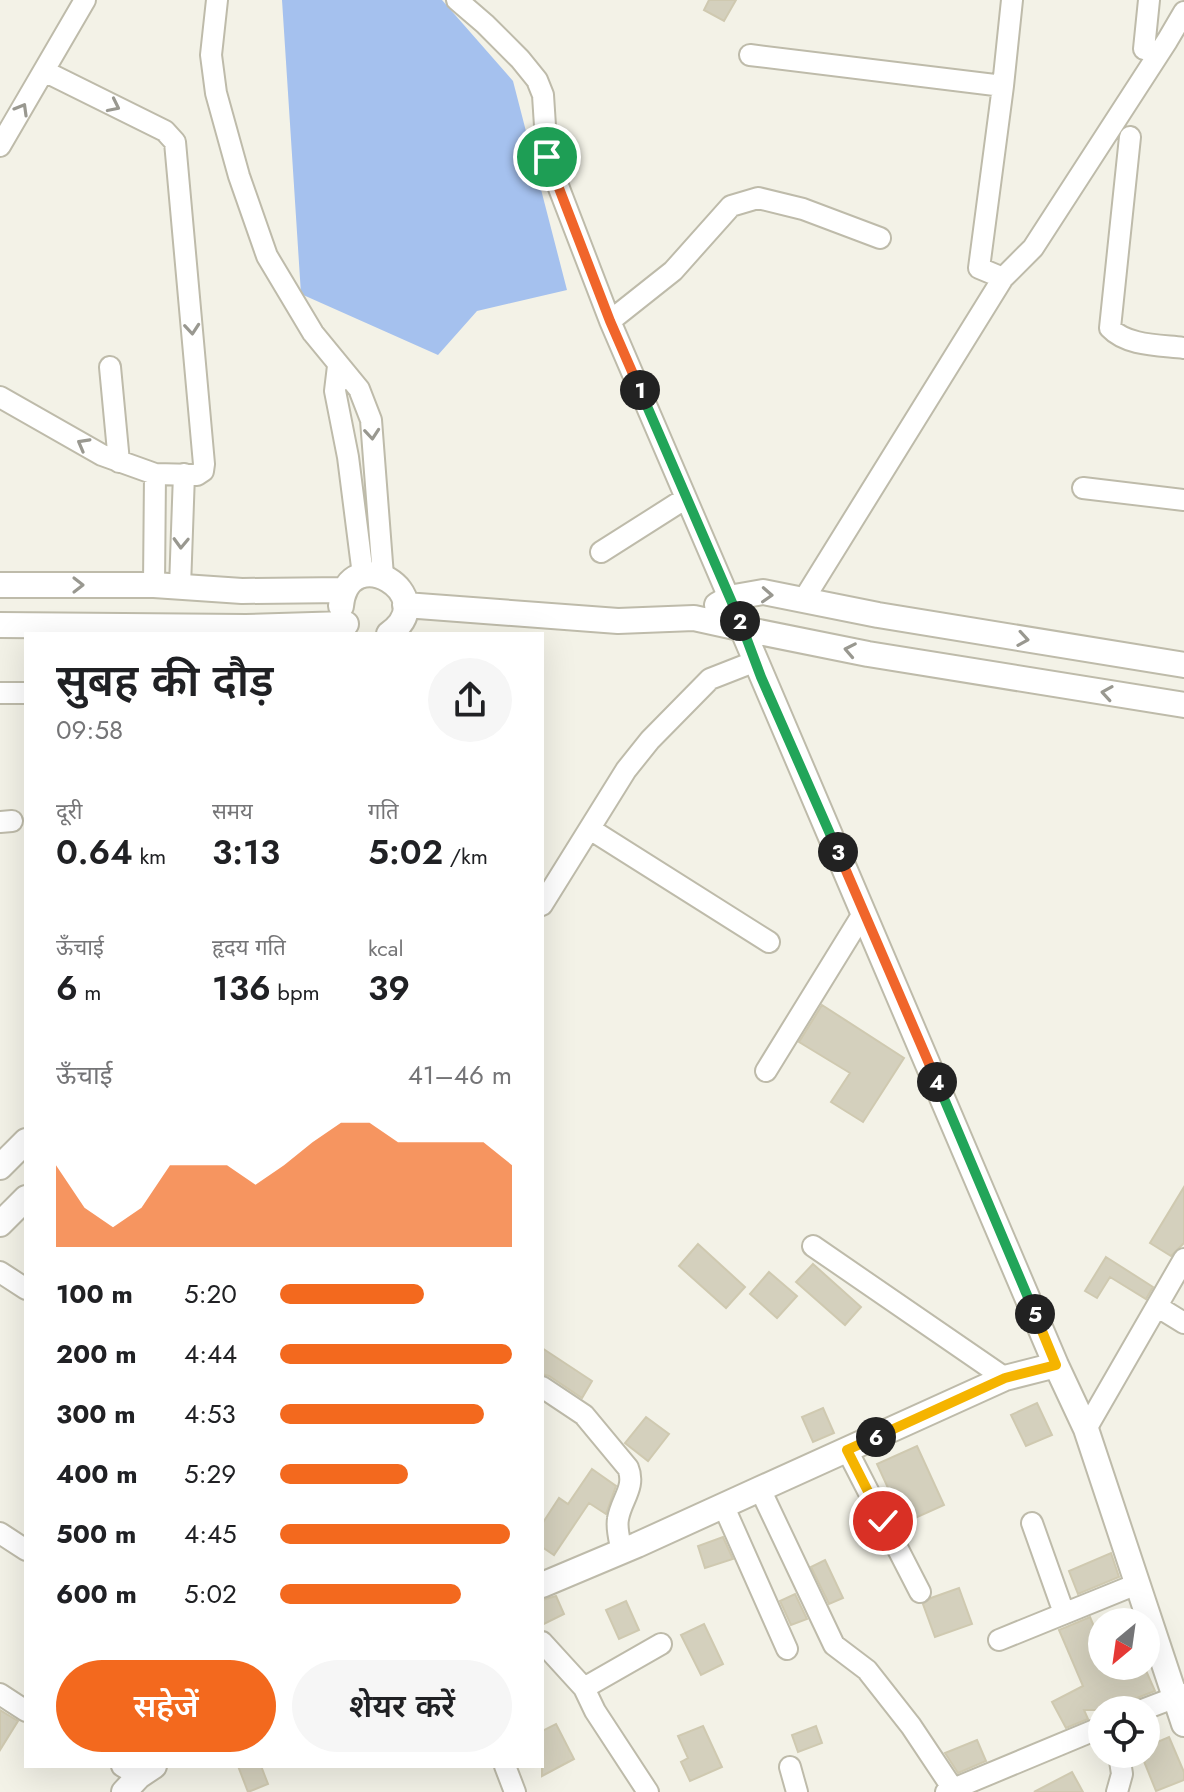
<!DOCTYPE html>
<html lang="hi">
<meta charset="utf-8">
<style>
:root{--surface:#fff;--page:#f6f6f6;--text:#202124;--muted:#757577;--accent:#f3691e}
body{margin:0;font-family:Jost,"Noto Sans Devanagari",sans-serif;background:var(--page);color:var(--text);height:100vh;display:flex;flex-direction:column;font-size:30px;white-space:nowrap}
*{box-sizing:border-box;margin:0}
p{font-size:26px;color:var(--muted)}
.icon{flex:none;width:44px;height:44px;fill:none;stroke:currentColor;stroke-width:2;stroke-linecap:round;stroke-linejoin:round}
.map{position:relative;flex:1;overflow:hidden}
.sheet{position:absolute;left:24px;top:632px;width:520px;height:1136px;display:flex;flex-direction:column;background:var(--surface);border-radius:0px;box-shadow:0 8px 32px #0002}
.sheet>*{flex:none}
.needle{width:52px;rotate:209deg}
.controls{position:absolute;left:1088px;top:1608px;display:grid;gap:16px}
.controls a{display:grid;place-items:center;width:72px;height:72px;border-radius:50%;background:var(--surface);box-shadow:0 8px 32px #0002;font-size:40px}
.pin{position:absolute;display:grid;place-items:center;width:68px;height:68px;color:#fff;margin:-34px;border:4px solid #fff;border-radius:50%;box-shadow:0 2px 8px #0007}
.km{position:absolute;width:40px;height:40px;margin:-20px;border-radius:50%;background:#222;color:#fff;font-size:22px;line-height:40px;text-align:center}
.round{display:grid;place-items:center;flex:none;width:84px;height:84px;border-radius:42px;background:var(--page)}
.head{display:flex;align-items:center;justify-content:space-between;height:136px;padding:0 32px}
h1{font-size:44px;font-weight:600;line-height:60px}
.figures{display:grid;grid-template-columns:repeat(3,1fr);gap:12px;height:136px;padding:8px 32px}
.figures div{display:grid;align-content:center}
.figures b{font-size:34px;font-weight:600}
.figures small{font-size:22px;font-weight:400}
.figures p{font-size:22px}
.chart{height:224px;padding:16px 32px}
.chart p{display:flex;justify-content:space-between}
.chart svg{width:100%;height:144px;margin-top:8px;fill:var(--accent);opacity:.7}
.primary-button{display:flex;gap:16px;margin-top:auto;padding:16px 32px}
.primary-button a{flex:1;height:92px;border-radius:48px;background:var(--accent);color:#fff;font-size:32px;font-weight:600;line-height:92px;text-align:center}
.primary-button a+a{background:var(--page);color:var(--text)}
ul{padding:0 32px;list-style:none;font-size:26px}
li{display:grid;grid-template-columns:128px 96px 1fr;align-items:center;height:60px}
li i{height:20px;border-radius:10px;background:var(--accent)}
.map>svg:first-child{display:block}
</style>
<div class="map">
<svg width="1184" height="1792" viewBox="0 0 1184 1792">
<rect width="100%" height="100%" fill="#f3f2e7"/>
<path fill="#a5c1ee" d="M282 0H442L513 81 567 290 477 311 438 355 301 294Z"/>
<path fill="#d4d0bd" stroke="#cfc9b0" stroke-width="2" d="M709 0H736L724 21 704 10Z
M822 1005 904 1058 863 1122 831 1102 850 1073 799 1042Z
M1184 1187V1243L1171 1256 1150 1243Z
M698 1244 745 1287 726 1308 679 1266Z
M1106 1257 1153 1287 1146 1299 1110 1277 1097 1298 1085 1291Z
M813 1264 861 1307 845 1325 796 1282Z
M769 1272 797 1296 777 1318 750 1294Z
M542 1348 592 1381 582 1398 549 1376 542 1374Z
M1037 1403 1052 1435 1026 1446 1011 1415Z
M823 1408 834 1433 813 1442 802 1417Z
M646 1417 669 1434 648 1461 625 1443Z
M917 1446 944 1505 904 1523 877 1464Z
M592 1469 616 1486 606 1514 589 1503 554 1555 542 1547V1524L559 1498 568 1504Z
M723 1537 733 1559 705 1568 698 1546Z
M1111 1553 1119 1577 1078 1594 1069 1571Z
M825 1560 843 1598 829 1604 811 1567Z
M959 1588 972 1624 935 1637 923 1604 931 1598Z
M795 1594 807 1619 791 1625 780 1601Z
M556 1596 564 1614 542 1625V1600Z
M626 1601 639 1630 619 1639 606 1610Z
M1090 1617 1102 1646V1666H1144L1155 1691 1137 1698 1132 1702 1127 1710H1084L1088 1719 1066 1728 1052 1702 1083 1686 1059 1630Z
M704 1624 723 1664 701 1675 681 1635Z
M0 1710 18 1721 0 1750Z
M556 1724 574 1759 542 1776V1731Z
M703 1726 722 1767 690 1781 681 1762 688 1758 678 1736Z
M816 1726 822 1743 798 1752 792 1735Z
M1169 1737 1184 1772V1780L1156 1791 1141 1754H1146V1747Z
M977 1740 986 1761 958 1773 945 1753Z
M238 1766H261L268 1784 248 1792Z
M1072 1772 1083 1792H1034Z"/>
<g fill="none" stroke-linecap="round" stroke-linejoin="round">
<defs>
<path id="minor" d="M217 0 211 55 216 93 239 176 267 256 313 333 359 389 371 420 383 576
M457 0 485 24 520 59 537 80 543 95 547 157 610 321 729 598
M1144 49 1149 0
M750 55 1003 86
M1130 137 1110 328C1127 346 1160 345 1184 348
M0 146 85 0
M1003 278 979 268 1003 86 1012 0
M610 321 673 271 731 206 758 198 803 209 880 238
M338 366 335 391 348 457 363 575
M110 367 119 462
M0 397 102 455 155 474 197 475 203 471 204 464 175 142 165 131 44 71
M1083 488 1184 500
M601 552 686 498
M154 585 155 474
M180 587 184 474
M804 599 1003 278 1033 248 1167 41 1184 12
M0 693H26
M0 822 12 821
M590 829 769 942
M542 905 626 770 650 740 710 679 756 661
M766 1071 864 912
M813 1246 1005 1378
M0 1272 26 1289
M1158 1307 1184 1323
M542 1387 584 1415 628 1468C636 1487 621 1500 618 1519 616 1529 620 1541 622 1552
M1086 1429 1184 1259
M847 1450 920 1592
M760 1489 834 1645 867 1670 911 1726 953 1789
M724 1507 787 1649
M1032 1523 1064 1613
M0 1533 26 1550
M999 1640 1137 1584
M542 1642 584 1688 595 1711 648 1792
M584 1688 661 1644
M0 1694 26 1711
M1142 1710 1184 1694
M122 1766 139 1776
M505 1766 515 1792
M790 1767 797 1792
M946 1792 1102 1727
M1117 1792 1122 1774 1119 1754"/>
<path id="tertiary" d="M0 585H154L242 591 345 590
M729 598 1056 1365 1086 1429 1184 1724
M405 605 618 621 694 618 744 629 868 654 1184 705
M717 605 729 598 763 592 878 615 1184 665
M341 606C348 538 444 595 389 634
M0 625 246 627 346 624
M0 1167 26 1141
M0 1224 26 1198
M542 1585 637 1545 760 1489 1005 1378 1056 1365
M124 1792 139 1776 154 1766"/>
</defs>
<use href="#minor" stroke="#bebbaa" stroke-width="24"/>
<use href="#tertiary" stroke="#bebbaa" stroke-width="28"/>
<use href="#minor" stroke="#fff" stroke-width="20"/>
<use href="#tertiary" stroke="#fff" stroke-width="24"/>
</g>
<defs><path id="oneway-chevron" d="M-2-3.5L2.5 0L-2 3.5" fill="none" stroke-width="1.6" stroke-linecap="round" stroke-linejoin="round" transform="scale(2)"/></defs>
<g stroke="#999890">
<use href="#oneway-chevron" transform="translate(114 106) rotate(26)"/>
<use href="#oneway-chevron" transform="translate(22 109) rotate(-60)"/>
<use href="#oneway-chevron" transform="translate(192 329) rotate(85)"/>
<use href="#oneway-chevron" transform="translate(372 434) rotate(85)"/>
<use href="#oneway-chevron" transform="translate(83 444) rotate(-151)"/>
<use href="#oneway-chevron" transform="translate(181 543) rotate(92)"/>
<use href="#oneway-chevron" transform="translate(78 585)"/>
<use href="#oneway-chevron" transform="translate(767 595) rotate(3)"/>
<use href="#oneway-chevron" transform="translate(1023 639) rotate(9)"/>
<use href="#oneway-chevron" transform="translate(850 650) rotate(-169)"/>
<use href="#oneway-chevron" transform="translate(1107 693) rotate(-171)"/>
</g>
<g fill="none" stroke-linecap="round" stroke-linejoin="round">
<defs>
<path id="split-1" d="M547 157 610 321 640 390"/>
<path id="split-2" d="M640 390 740 621"/>
<path id="split-3" d="M740 621 761 677 838 852"/>
<path id="split-4" d="M838 852 937 1082"/>
<path id="split-5" d="M937 1082 1035 1314"/>
<path id="split-6" d="M876 1437 1005 1378 1056 1365 1035 1314"/>
<path id="split-7" d="M876 1437 847 1450 883 1521"/>
</defs>
<use href="#split-1" stroke="#fff" stroke-width="16"/>
<use href="#split-2" stroke="#fff" stroke-width="16"/>
<use href="#split-3" stroke="#fff" stroke-width="16"/>
<use href="#split-4" stroke="#fff" stroke-width="16"/>
<use href="#split-5" stroke="#fff" stroke-width="16"/>
<use href="#split-6" stroke="#fff" stroke-width="16"/>
<use href="#split-7" stroke="#fff" stroke-width="16"/>
<use href="#split-1" stroke="#f0652b" stroke-width="10"/>
<use href="#split-2" stroke="#22a559" stroke-width="10"/>
<use href="#split-3" stroke="#22a559" stroke-width="10"/>
<use href="#split-4" stroke="#f0652b" stroke-width="10"/>
<use href="#split-5" stroke="#22a559" stroke-width="10"/>
<use href="#split-6" stroke="#f5b400" stroke-width="10"/>
<use href="#split-7" stroke="#f5b400" stroke-width="10"/>
</g>
</svg>
<div class="controls">
<a><svg class="needle" viewBox="-14 -14 28 28"><path d="M0-13l5 13h-10z" fill="#e53935"/><path d="M0 13l5-13h-10z" fill="#757577"/></svg></a>
<a><svg class="icon" aria-label="locate" viewBox="0 0 24 24"><circle cx="12" cy="12" r="6"/><path d="M12 2v4M12 18v4M2 12h4M18 12h4"/></svg></a>
</div>
<div class="pin" style="left:547px;top:157px;background:#1e9e55"><svg class="icon" aria-label="arrive" viewBox="0 0 24 24"><path d="M6 21V4h12l-3 4 3 4H6"/></svg></div>
<div class="pin" style="left:883px;top:1521px;background:#d93025"><svg class="icon" aria-label="check" viewBox="0 0 24 24"><path d="M5 12l5 5 9-10"/></svg></div>
<b class="km" style="left:640px;top:390px">1</b>
<b class="km" style="left:740px;top:621px">2</b>
<b class="km" style="left:838px;top:852px">3</b>
<b class="km" style="left:937px;top:1082px">4</b>
<b class="km" style="left:1035px;top:1314px">5</b>
<b class="km" style="left:876px;top:1437px">6</b>
<section class="sheet">
<div class="head"><div><h1>सुबह की दौड़</h1><p>09:58</p></div><a class="round"><svg class="icon" aria-label="share" viewBox="0 0 24 24"><path d="M12 15V3M7 8l5-5 5 5M5 13v7h14v-7"/></svg></a></div>
<div class="figures">
<div><p>दूरी</p><b>0.64<small> km</small></b></div>
<div><p>समय</p><b>3:13</b></div>
<div><p>गति</p><b>5:02<small> /km</small></b></div>
</div>
<div class="figures">
<div><p>ऊँचाई</p><b>6<small> m</small></b></div>
<div><p>हृदय गति</p><b>136<small> bpm</small></b></div>
<div><p>kcal</p><b>39</b></div>
</div>
<div class="chart"><p><span>ऊँचाई</span>41–46 m</p>
<svg viewBox="0 0 160 44" preserveAspectRatio="none"><path d="M0 44V19L10 32L20 38L30 32L40 19L50 19L60 19L70 25L80 19L90 12L100 6L110 6L120 12L130 12L140 12L150 12L160 19V44z"/></svg>
</div>
<ul>
<li><b>100 m</b>5:20<i style="width:62%"></i></li>
<li><b>200 m</b>4:44<i style="width:100%"></i></li>
<li><b>300 m</b>4:53<i style="width:88%"></i></li>
<li><b>400 m</b>5:29<i style="width:55%"></i></li>
<li><b>500 m</b>4:45<i style="width:99%"></i></li>
<li><b>600 m</b>5:02<i style="width:78%"></i></li>
</ul>
<div class="primary-button"><a>सहेजें</a><a>शेयर करें</a></div>
</section>
</div>
